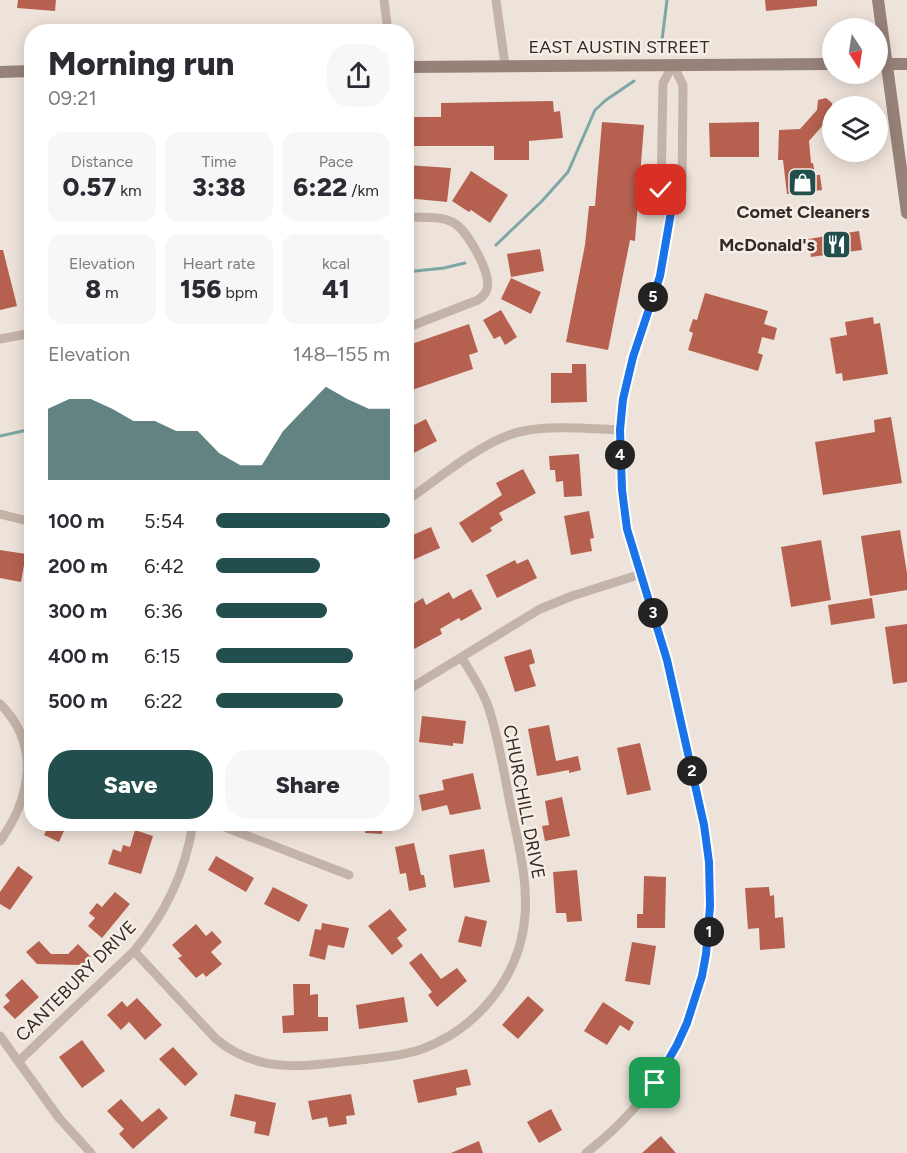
<!DOCTYPE html>
<meta charset="utf-8">
<style>
:root{--surface:#fff;--page:#f7f7f7;--text:#2b2b33;--muted:#7c7c81;--accent:#224e4e}
body{margin:0;font-family:Figtree,sans-serif;background:var(--page);color:var(--text);height:100vh;display:flex;flex-direction:column;font-size:22px;white-space:nowrap}
*{box-sizing:border-box;margin:0}
p{font-size:20px;color:var(--muted)}
.icon{flex:none;width:33px;height:33px;fill:none;stroke:currentColor;stroke-width:2;stroke-linecap:round;stroke-linejoin:round}
.map{position:relative;flex:1;overflow:hidden}
.drawer{position:absolute;left:24px;top:24px;width:390px;height:807px;display:flex;flex-direction:column;background:var(--surface);border-radius:24px;box-shadow:0 3px 15px #0003}
.drawer>*{flex:none}
.needle{width:39px;rotate:168deg}
.buttons{position:absolute;left:822px;top:18px;display:grid;gap:12px}
.buttons a{display:grid;place-items:center;width:66px;height:66px;border-radius:50%;background:var(--surface);box-shadow:0 3px 15px #0003;font-size:30px}
.pin{position:absolute;display:grid;place-items:center;width:51px;height:51px;color:#fff;margin:-26px;border-radius:12px;box-shadow:0 3px 9px #0006}
.km{position:absolute;width:30px;height:30px;margin:-15px;border-radius:50%;background:#222;color:#fff;font-size:16px;line-height:30px;text-align:center}
.round{display:grid;place-items:center;flex:none;width:63px;height:63px;border-radius:24px;background:var(--page)}
.summary{display:flex;align-items:center;justify-content:space-between;height:102px;padding:0 24px}
h1{font-size:33px;font-weight:800;line-height:45px}
.figures{display:grid;grid-template-columns:repeat(3,1fr);gap:9px;height:102px;padding:6px 24px}
.figures div{display:grid;align-content:center;border-radius:15px;background:var(--page);text-align:center}
.figures b{font-size:26px;font-weight:800}
.figures small{font-size:16px;font-weight:400}
.figures p{font-size:16px}
.chart{height:168px;padding:12px 24px}
.chart p{display:flex;justify-content:space-between}
.chart svg{width:100%;height:108px;margin-top:6px;fill:var(--accent);opacity:.7}
.button{display:flex;gap:12px;margin-top:auto;padding:12px 24px}
.button a{flex:1;height:69px;border-radius:24px;background:var(--accent);color:#fff;font-size:24px;font-weight:800;line-height:69px;text-align:center}
.button a+a{background:var(--page);color:var(--text)}
ul{padding:0 24px;list-style:none;font-size:20px}
li{display:grid;grid-template-columns:96px 72px 1fr;align-items:center;height:45px}
li i{height:15px;border-radius:8px;background:var(--accent)}
.map>svg:first-child{display:block}
</style>
<div class="map">
<svg width="907" height="1153" viewBox="0 0 907 1153">
<rect width="100%" height="100%" fill="#eee3da"/>
<g fill="none" stroke-linecap="round" stroke-linejoin="round">
<path stroke="#7da7a6" stroke-width="3" d="M657 45 662 40 667 0
M496 245 542 201 568 172 595 110 606 100 634 81
M406 272 444 268 465 263
M0 436 32 429"/>
</g>
<path fill="#b6614f" d="M18 0H56L55 11 17 8Z
M765 0H817V6L766 11Z
M826 98 832 103V115L809 141 811 163H813L815 175H820L822 190 787 194 783 160H778L779 130 800 129 817 110 818 100Z
M553 101 554 112 560 111 563 138 529 141V160H494V146H406V117H441V103Z
M602 122 644 125 635 241 630 240 608 350 566 342 585 245 589 206H595Z
M759 122V157H710L709 123Z
M406 165 451 168 447 202 406 198Z
M471 171 508 195 490 223 471 210 469 212 452 201Z
M859 231 862 250 811 257 808 239Z
M540 249 544 271 511 277 507 254Z
M0 250H3L17 306 0 310Z
M511 278 541 292 531 314 501 299Z
M705 293 768 311 764 324 777 328 774 340 762 337 758 353 763 355 758 371 688 350 693 333 689 331 693 319 697 320Z
M501 310 517 337 505 345 500 336 494 339 483 320Z
M873 317 874 324 880 323 888 374 843 381 842 373 836 374 830 338 847 335 845 322Z
M469 324 478 352 469 355 473 369 406 392V346Z
M572 364H586L587 402 551 403V373H572Z
M891 417 902 483 823 495 815 442 875 432 874 420Z
M426 419 437 441 406 457V429Z
M579 454 582 496 564 497 563 481 556 482 555 470H550L549 456Z
M523 469 536 493 499 513 503 520 490 528 492 531 472 543 459 523 502 495 496 483Z
M589 511 594 538 590 539 592 551 571 555 564 516Z
M431 527 440 548 406 563V538Z
M900 530 907 573V590L870 596 861 536Z
M821 540 831 600 791 607 781 547Z
M0 550 26 554 21 582 0 578Z
M528 559 537 578 497 598 486 575 515 560 517 564Z
M471 589 482 609 461 621 459 618 440 629 442 634 414 649 406 635V608L423 598 426 605 449 592 453 599Z
M872 598 875 618 831 625 828 605Z
M907 624V682L893 684 885 627Z
M531 649 535 663 529 665 536 686 515 692 504 657Z
M422 716 466 721 463 744 453 743V746L419 742Z
M549 725 556 761 578 756 581 770 569 773V770L537 776 528 729Z
M640 743 651 790 627 795 617 748Z
M473 773 481 809 450 815 447 805 422 811 419 795 444 790 442 780Z
M562 797 570 836 545 841 542 826 549 825 545 801Z
M49 824H67L59 842 44 835Z
M366 824H383L382 834 365 833Z
M135 830 153 836 141 874 108 864 113 849 121 852 123 845 130 847Z
M414 843 421 875H424L426 887 409 891 406 873 400 874 395 847Z
M484 849 490 882 454 888 449 855Z
M216 856 254 878 246 892 208 870Z
M18 866 33 877 10 910 0 904V892Z
M577 870 582 921 567 922 566 913H556L553 872Z
M644 876 666 877 665 928H637V914H643Z
M273 887 308 905 299 922 264 904Z
M769 887 770 896 774 895 775 918 783 917 785 948 760 950 759 928 748 929 745 888Z
M115 892 130 904 102 938 88 926 95 918 89 913 97 903 102 907Z
M390 909 407 930 397 938 403 946 392 955 368 926Z
M465 916 487 921 481 947 458 942Z
M322 923 349 928 344 948 328 945 325 960 309 956 315 929 321 930Z
M196 924 206 936 212 931 222 942 211 952 222 964 206 977 203 973 196 978 178 958 182 956 172 945Z
M39 941 51 954H68L78 944 91 957 82 965 37 964 26 952Z
M632 942 656 946 650 985 625 981Z
M421 953 441 979 457 968 467 981 437 1007 428 995 432 992 409 963Z
M22 979 39 997 15 1019 3 1007 10 1001 5 995Z
M293 984H310V995L318 994V1017H328V1031L283 1033 282 1016 294 1015Z
M528 996 544 1010 518 1039 502 1025Z
M404 997 408 1022 359 1029 356 1005Z
M137 998 162 1025 145 1040 129 1022 121 1030 107 1015 122 1001 127 1007Z
M603 1002 634 1022 629 1031 620 1025 607 1045 584 1031Z
M82 1040 105 1071 82 1088 59 1057Z
M173 1047 198 1074 185 1086 159 1059Z
M467 1069 471 1085 456 1088 457 1095 418 1103 413 1080Z
M235 1094 276 1103 269 1136 254 1133 256 1122 230 1116Z
M351 1094 355 1115 346 1116 347 1124 329 1127 327 1117 312 1120 308 1101Z
M121 1099 142 1122 159 1108 168 1118 133 1149 119 1134 124 1129 107 1111Z
M551 1109 562 1130 539 1143 527 1122Z
M661 1136 676 1153H642Z
M479 1141 483 1153H451Z"/>
<g fill="none" stroke-linecap="round" stroke-linejoin="round">
<path stroke="#c4b3a8" stroke-width="9" d="M384 0 388 32
M496 0 505 65
M673 65 683 85 682 191 671 212 661 190 663 83Z
M406 217C421 218 440 215 454 223 467 230 492 274 487 289 486 294 482 297 478 300L406 328
M0 339 32 333
M406 501C438 479 487 437 524 431 552 425 591 429 620 430
M0 514 32 522
M406 691 540 609 572 596 641 574
M0 704C41 744 31 798 0 841
M217 824 349 875
M134 951 216 1039C257 1073 300 1067 350 1061 374 1058 399 1057 422 1049 478 1028 520 977 525 916 528 880 518 843 511 808 504 774 499 739 488 706 482 689 471 673 462 658
M0 1036 59 1118 91 1153
M19 1061 134 951C166 913 185 873 193 824
M586 1153C679 1082 719 978 709 862 706 827 696 793 689 759 681 724 675 690 665 656 657 629 649 601 641 574 633 547 624 520 622 491 619 460 618 427 624 396 630 360 645 326 655 291 663 265 668 238 671 212"/>
<path stroke="#978279" stroke-width="12" d="M878 0 907 213
M878 64H907
M406 67 832 64
M0 72 32 71"/>
</g>
<g fill="none" stroke-linecap="round" stroke-linejoin="round">
<defs>
<path id="route" d="M655 1083 677 1045 687 1023 702 976 706 954 710 906 709 862 704 825 667 660 627 529 622 490 620 430 623 399 633 357 660 276 671 212 661 190"/>
</defs>
<use href="#route" stroke="#fff" stroke-width="12"/>
<use href="#route" stroke="#1a73e8" stroke-width="8"/>
</g>
<defs>
<symbol id="shop-square" viewBox="-11 -11 22 22"><rect x="-9" y="-9" width="18" height="18" rx="4" fill="#224e4e" stroke="#f6ede5"/><path d="M-5-2.5h2.3a2.7 3.5 0 0 1 5.4 0H5L5.5 6h-11ZM-1.5-2.5h3a1.5 2.3 0 0 0-3 0Z" fill="#fff"/></symbol>
<symbol id="restaurant-square" viewBox="-11 -11 22 22"><rect x="-9" y="-9" width="18" height="18" rx="4" fill="#224e4e" stroke="#f6ede5"/><path d="M-5-6h1v4h1v-4h1v4h1v-4h1v5L-1.5 .5V6h-2V.5L-5-1ZM5-6V6H3V1.5H1.5Q1.5-4 5-6Z" fill="#fff"/></symbol>
</defs>
<g fill-rule="evenodd">
<use href="#shop-square" x="786" y="166" width="33" height="33"/>
<use href="#restaurant-square" x="820" y="228" width="33" height="33"/>
</g>
<g text-anchor="middle" dominant-baseline="central" stroke-width="5" stroke-linejoin="round" paint-order="stroke">
<g font-size="18" fill="#322a27" stroke="#f6ede5">
<text x="619" y="47">EAST AUSTIN STREET</text>
<text transform="translate(524 802) rotate(79)">CHURCHILL DRIVE</text>
<text transform="translate(76 981) rotate(-45)">CANTEBURY DRIVE</text>
</g>
<g font-size="18" font-weight="bold" fill="#322a27" stroke="#f6ede5">
<text x="803" y="212">Comet Cleaners</text>
<text x="815" y="245" text-anchor="end">McDonald's</text>
</g>
</g>
</svg>
<div class="buttons">
<a><svg class="needle" viewBox="-14 -14 28 28"><path d="M0-13l5 13h-10z" fill="#e53935"/><path d="M0 13l5-13h-10z" fill="#7c7c81"/></svg></a>
<a><svg class="icon" aria-label="layers" viewBox="0 0 24 24"><path d="M12 4l9 5-9 5-9-5zM3 14l9 5 9-5"/></svg></a>
</div>
<div class="pin" style="left:655px;top:1083px;background:#1e9e55"><svg class="icon" aria-label="arrive" viewBox="0 0 24 24"><path d="M6 21V4h12l-3 4 3 4H6"/></svg></div>
<div class="pin" style="left:661px;top:190px;background:#d93025"><svg class="icon" aria-label="check" viewBox="0 0 24 24"><path d="M5 12l5 5 9-10"/></svg></div>
<b class="km" style="left:709px;top:932px">1</b>
<b class="km" style="left:692px;top:771px">2</b>
<b class="km" style="left:653px;top:613px">3</b>
<b class="km" style="left:620px;top:455px">4</b>
<b class="km" style="left:653px;top:297px">5</b>
<section class="drawer">
<div class="summary"><div><h1>Morning run</h1><p>09:21</p></div><a class="round"><svg class="icon" aria-label="share" viewBox="0 0 24 24"><path d="M12 15V3M7 8l5-5 5 5M5 13v7h14v-7"/></svg></a></div>
<div class="figures">
<div><p>Distance</p><b>0.57<small> km</small></b></div>
<div><p>Time</p><b>3:38</b></div>
<div><p>Pace</p><b>6:22<small> /km</small></b></div>
</div>
<div class="figures">
<div><p>Elevation</p><b>8<small> m</small></b></div>
<div><p>Heart rate</p><b>156<small> bpm</small></b></div>
<div><p>kcal</p><b>41</b></div>
</div>
<div class="chart"><p><span>Elevation</span>148–155 m</p>
<svg viewBox="0 0 160 44" preserveAspectRatio="none"><path d="M0 44V15L10 11L20 11L30 15L40 20L50 20L60 24L70 24L80 33L90 38L100 38L110 24L120 15L130 6L140 11L150 15L160 15V44z"/></svg>
</div>
<ul>
<li><b>100 m</b>5:54<i style="width:100%"></i></li>
<li><b>200 m</b>6:42<i style="width:60%"></i></li>
<li><b>300 m</b>6:36<i style="width:64%"></i></li>
<li><b>400 m</b>6:15<i style="width:79%"></i></li>
<li><b>500 m</b>6:22<i style="width:73%"></i></li>
</ul>
<div class="button"><a>Save</a><a>Share</a></div>
</section>
</div>
